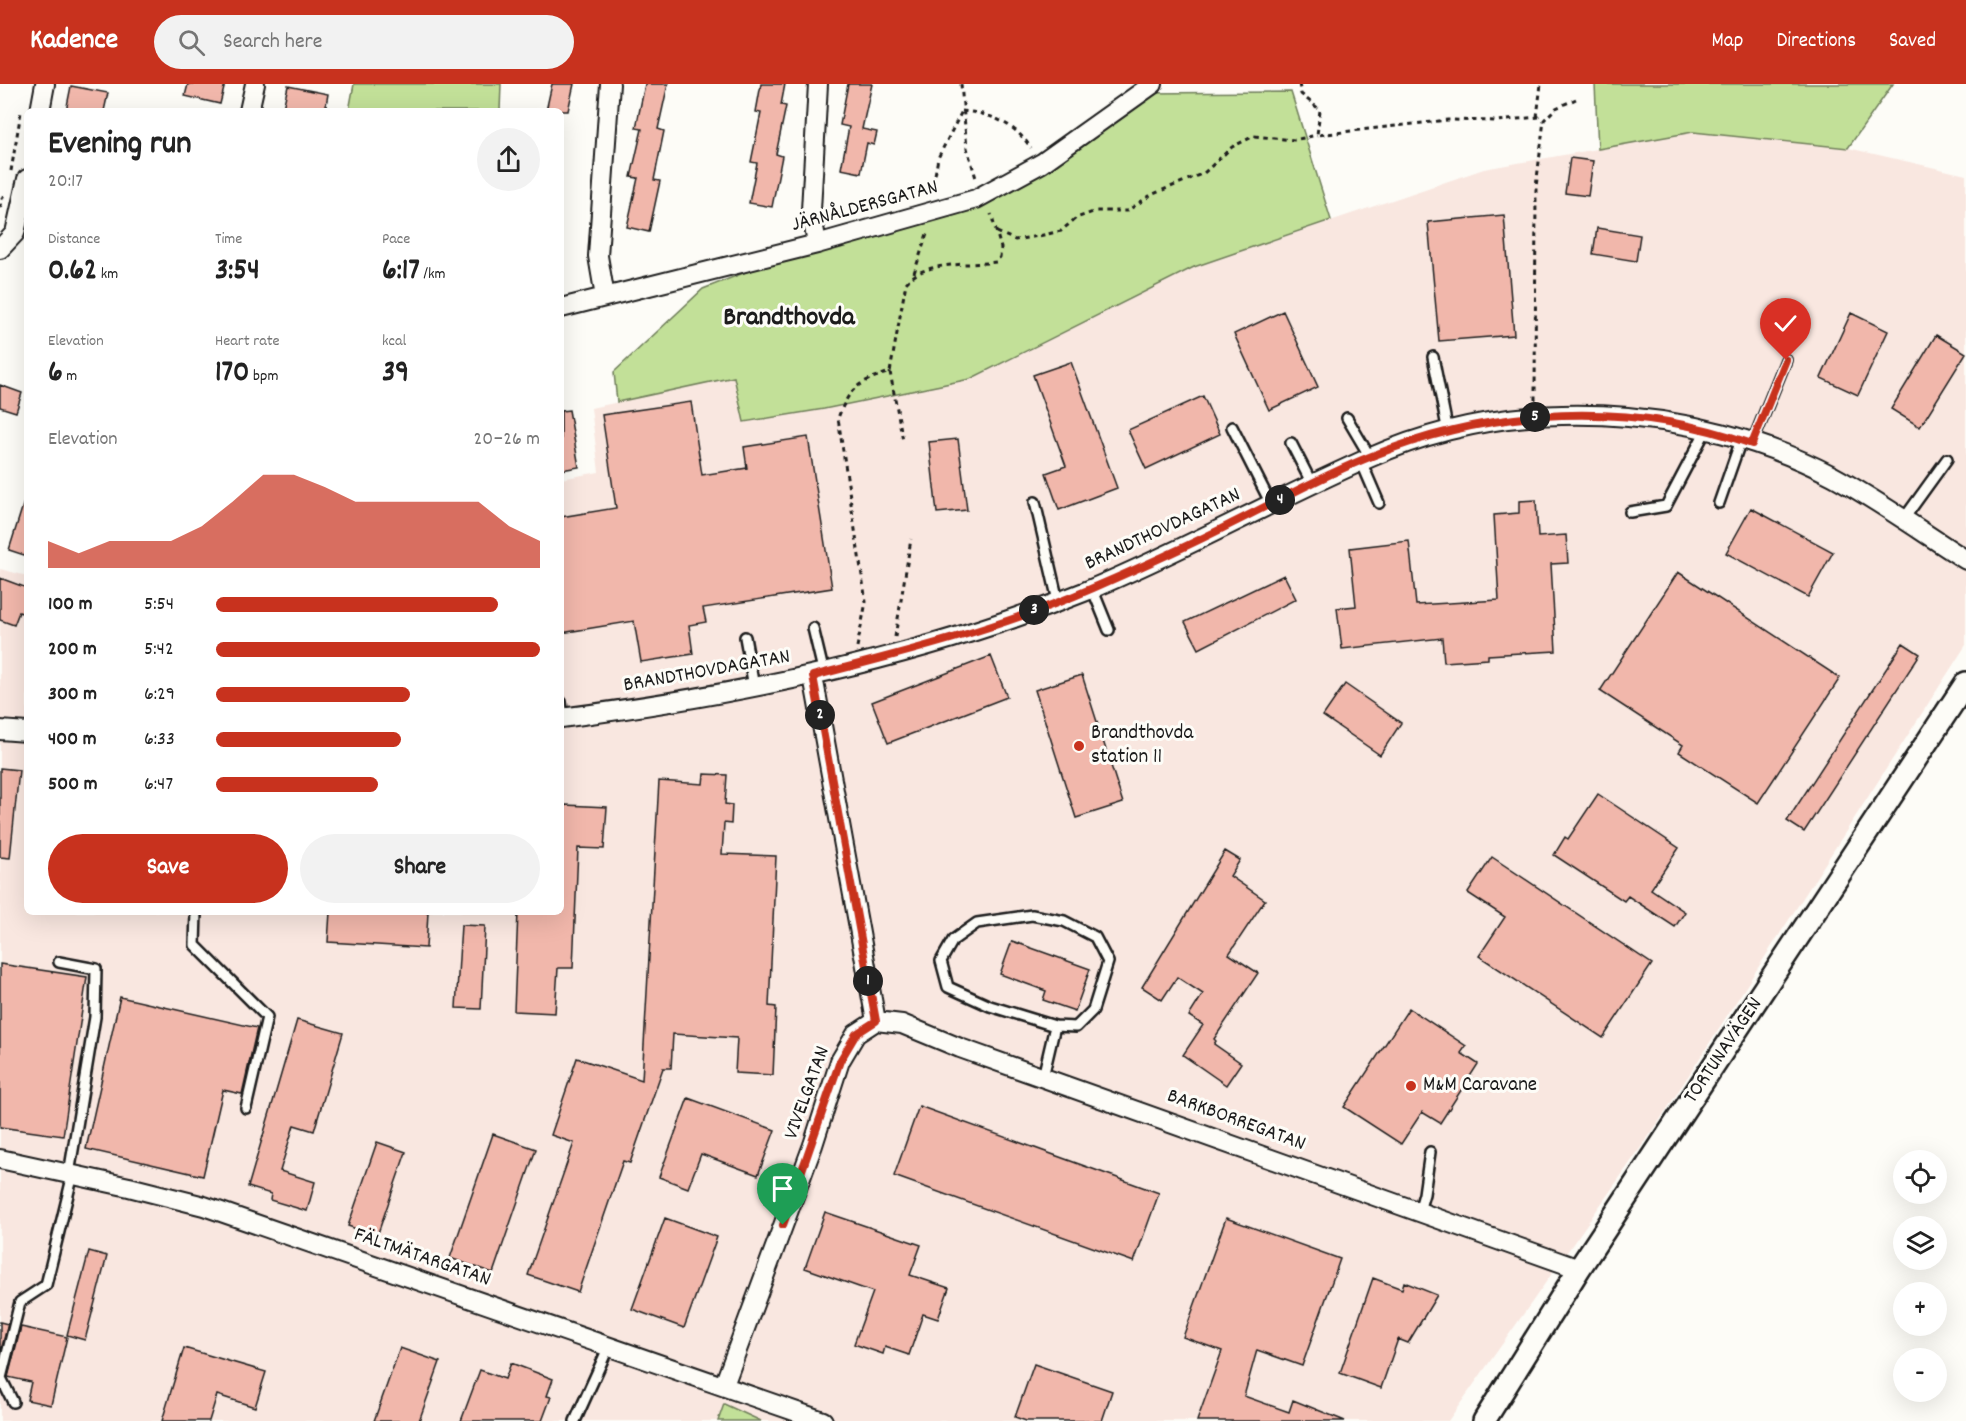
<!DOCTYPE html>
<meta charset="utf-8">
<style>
:root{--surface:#fff;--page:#f2f2f2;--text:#222;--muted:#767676;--accent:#c8321e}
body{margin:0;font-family:Dekko,sans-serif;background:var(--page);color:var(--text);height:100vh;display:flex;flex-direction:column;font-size:22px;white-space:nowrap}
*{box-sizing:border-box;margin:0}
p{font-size:20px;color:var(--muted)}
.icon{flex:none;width:33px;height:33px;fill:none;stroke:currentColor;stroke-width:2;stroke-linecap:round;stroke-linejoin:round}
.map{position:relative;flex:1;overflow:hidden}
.drawer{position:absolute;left:24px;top:24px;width:540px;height:807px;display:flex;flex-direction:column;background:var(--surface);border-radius:9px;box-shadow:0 6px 24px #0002}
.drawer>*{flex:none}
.fabs{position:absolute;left:1893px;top:1066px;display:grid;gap:12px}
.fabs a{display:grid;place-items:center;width:54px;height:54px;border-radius:50%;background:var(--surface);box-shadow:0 6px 24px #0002;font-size:30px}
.pin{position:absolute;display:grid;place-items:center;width:51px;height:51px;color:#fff;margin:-62px -26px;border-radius:50% 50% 50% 0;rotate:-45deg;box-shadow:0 0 6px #0007}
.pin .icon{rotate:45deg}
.km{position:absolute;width:30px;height:30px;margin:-15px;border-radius:50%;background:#222;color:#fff;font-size:16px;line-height:30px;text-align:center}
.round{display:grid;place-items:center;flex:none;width:63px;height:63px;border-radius:32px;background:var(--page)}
.summary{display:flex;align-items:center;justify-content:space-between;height:102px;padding:0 24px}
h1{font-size:33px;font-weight:700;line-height:45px}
.metrics{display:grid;grid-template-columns:repeat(3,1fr);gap:9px;height:102px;padding:6px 24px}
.metrics div{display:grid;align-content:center}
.metrics b{font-size:30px;font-weight:700}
.metrics small{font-size:16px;font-weight:400}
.metrics p{font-size:16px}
.chart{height:168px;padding:12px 24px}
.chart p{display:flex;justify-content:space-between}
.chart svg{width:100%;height:108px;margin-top:6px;fill:var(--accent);opacity:.7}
.cta{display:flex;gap:12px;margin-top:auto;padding:12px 24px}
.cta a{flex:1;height:69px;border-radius:36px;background:var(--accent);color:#fff;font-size:24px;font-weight:700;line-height:69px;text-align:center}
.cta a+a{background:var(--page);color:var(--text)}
ul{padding:0 24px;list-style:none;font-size:20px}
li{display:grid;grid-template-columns:96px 72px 1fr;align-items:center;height:45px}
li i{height:15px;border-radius:8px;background:var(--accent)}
header{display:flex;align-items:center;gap:36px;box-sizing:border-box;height:84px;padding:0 30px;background:var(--accent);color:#fff}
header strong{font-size:28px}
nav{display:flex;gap:33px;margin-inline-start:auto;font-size:21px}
.search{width:420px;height:54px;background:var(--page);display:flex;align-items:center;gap:15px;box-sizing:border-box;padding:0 21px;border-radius:33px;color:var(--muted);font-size:22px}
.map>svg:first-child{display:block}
</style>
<header>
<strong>Kadence</strong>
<div class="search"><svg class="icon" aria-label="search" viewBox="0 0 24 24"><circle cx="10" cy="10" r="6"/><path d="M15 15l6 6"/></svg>Search here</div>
<nav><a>Map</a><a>Directions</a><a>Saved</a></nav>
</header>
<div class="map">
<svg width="1966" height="1337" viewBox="0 0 1966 1337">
<rect width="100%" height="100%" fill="#fdfcf7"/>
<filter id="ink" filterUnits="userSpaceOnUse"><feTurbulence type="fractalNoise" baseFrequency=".0167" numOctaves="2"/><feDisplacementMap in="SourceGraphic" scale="12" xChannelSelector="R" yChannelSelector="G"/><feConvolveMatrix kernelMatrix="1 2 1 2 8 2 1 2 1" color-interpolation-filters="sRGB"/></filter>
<g filter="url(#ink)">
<path fill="#f9e7e0" d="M1693 48 1848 64 1966 91V561L1656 1042 1448 1337H0V485L27 492V828H561V395L599 388 591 324 734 293 745 338 824 325 970 295 1194 183 1484 85Z"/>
<path fill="#c2e098" stroke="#6f7e5a" stroke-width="1.5" d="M354 0H501L500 27H349Z
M1595 0H1893L1848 64 1693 48 1598 65Z
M1291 8 1331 136 1194 183 970 295 824 325 744 338 734 293 617 318 614 288 703 205 810 163 986 111 1145 9Z
M724 1320 761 1337H718Z"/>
<path fill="#f1b7ab" stroke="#1c1c1c" stroke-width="1.5" d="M188 0H225L220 20 185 12Z
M552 0H574L568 27H546Z
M645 0H668L658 45 664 47 654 96 660 97 649 148 627 143 638 94 631 93 642 45 636 44Z
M761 0H785L781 21 786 22 776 70 782 72 772 123 749 119 757 79 751 78 761 29 756 28Z
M848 0H872L862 45 877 48 874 61 867 59 861 89 841 85 849 43 840 41Z
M71 2 108 9 104 27H66Z
M288 2 328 10 325 27 283 24Z
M1570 74 1593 77 1588 112 1565 109Z
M1504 131 1514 251 1439 257 1428 138Z
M1597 144 1640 151 1636 177 1593 170Z
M1283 227 1318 303 1269 326 1234 250Z
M1851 229 1888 247 1858 311 1821 294Z
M1936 251 1966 269 1920 343 1891 325Z
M1071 278 1117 404 1059 426 1046 389 1066 382 1033 291Z
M0 301 22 309 16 328 0 323Z
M1203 312 1220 350 1146 385 1128 346Z
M691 318 702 391 747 384 744 363 808 353 832 504 703 524 706 538 689 541 693 570 641 578 634 537 561 549V433L616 424 602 331Z
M569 326 579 383 561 386V327Z
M958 355 967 426 937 429 929 358Z
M1536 416 1538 453 1566 451 1568 479 1551 480 1556 567 1488 571V575L1444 578 1442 554 1342 565 1337 524 1356 522 1350 464 1409 457 1416 521 1499 516 1494 431 1519 429V417Z
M24 418 27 419V472L9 466Z
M1751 424 1833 468 1808 513 1726 469Z
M1678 488 1840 594 1758 719 1679 668 1683 661 1600 607Z
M1284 491 1296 515 1199 565 1185 538Z
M0 494 27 504V531L19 528 14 541 0 536Z
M1903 559 1920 570 1804 748 1787 737Z
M991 572 1007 613 888 659 872 618Z
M1082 591 1123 719 1076 734 1035 606Z
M1345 600 1401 639 1380 671 1323 632Z
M0 684 19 686 10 774 0 773Z
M704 690 727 691 725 720 732 721 731 740 724 739 722 770 776 772 769 922 776 923 773 991 735 989 737 954 673 950 671 984H663L630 1079 623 1077 578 1208 528 1191 574 1059 551 1051 577 974 642 996 659 697 703 700Z
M1598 710 1679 764 1651 805 1685 828 1675 843 1628 812 1624 817 1554 771 1565 753 1568 755Z
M565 721 607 723 604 765 578 764 573 884H558L555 929 514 927 518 828H561V744L564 745Z
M1225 767 1240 776 1230 792 1265 816 1229 870 1258 889 1214 955 1216 957 1214 960 1241 979 1226 1001 1183 971 1203 941 1189 932 1203 910 1177 893 1162 916 1142 903Z
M1492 773 1652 880 1603 954 1479 872 1505 833 1468 809Z
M330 828H428L426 864 328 858Z
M461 841 485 842 481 925 456 924Z
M1012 857 1090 885 1075 927 1043 916 1046 907 1000 890Z
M0 880 87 893 63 1052 0 1043Z
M120 913 257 944 242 1010 223 1006 203 1092 86 1065Z
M1409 924 1466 962 1461 969 1478 980 1440 1039 1422 1028 1401 1060 1344 1023Z
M297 936 343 949 314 1047 294 1041 280 1087 315 1098 307 1127 270 1116 271 1110 248 1103Z
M688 1014 775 1046 758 1091 701 1070 688 1104 659 1093Z
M919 1022 1159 1109 1134 1178 894 1092Z
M493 1050 536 1065 493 1189 450 1174Z
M377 1058 406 1068 377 1152 348 1142Z
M825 1128 921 1161 910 1191 949 1204 938 1235 923 1230 909 1271 885 1263 883 1270 854 1260 873 1208 805 1184Z
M665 1134 717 1153 684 1244 632 1225Z
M1226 1134 1340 1175 1302 1282 1257 1266 1244 1312 1289 1328 1293 1316 1345 1337H1197L1222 1267 1183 1253Z
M89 1167 107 1172 85 1256 67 1251Z
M1373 1194 1402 1205 1404 1198 1437 1211 1408 1259 1398 1255 1381 1304 1340 1289Z
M0 1238 8 1240 0 1270Z
M21 1243 67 1253 51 1321 27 1316 31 1298 8 1293Z
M184 1264 266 1288 255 1323 217 1311 209 1337H162Z
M400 1264 440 1278 419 1337H374Z
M511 1279 553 1295 547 1312 551 1313 542 1337H461L480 1286 505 1295Z
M1034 1280 1112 1307 1102 1337H1026L1015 1333Z"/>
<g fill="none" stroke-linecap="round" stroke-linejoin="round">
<defs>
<path id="service" d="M1433 273 1448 348
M1347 334 1370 373
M1232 343 1271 420
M1291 359 1312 400
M1752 360 1786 276
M1361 377 1379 419
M1035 418 1058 517
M1719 419 1741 356
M1630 428 1666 422 1706 346
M1903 436 1947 375
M1092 504 1109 546
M813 544 824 590
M745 553 754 603
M561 618 563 634
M196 828 195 861 267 933 246 1024
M59 878 96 885 95 933 69 1090
M1043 993 1055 942 990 922 948 903 941 877 953 856 977 839 1032 831 1064 837 1095 853 1108 878 1093 926 1076 943 1055 942
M1419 1127 1424 1110 1430 1068
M13 1318 1 1294 20 1218 46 1201 73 1090
M575 1337 609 1262"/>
<path id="minor" d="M40 27 45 0
M249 27 255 0
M817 160 811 126 818 0
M0 165 15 149 27 95
M605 213 598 172 610 0
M561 224 817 160 976 115 1042 79 1153 0
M561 634C739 611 917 575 1084 508 1181 468 1273 416 1369 374 1514 309 1693 319 1833 392 1879 417 1922 448 1966 476
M0 646 27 648
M876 937 902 940 960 964 1579 1185
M0 1075 129 1103 204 1122 823 1337
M724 1301 813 1061 840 977 856 950 876 937 813 592"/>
<path id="tertiary" d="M1484 1337 1579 1185 1966 599"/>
</defs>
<use href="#service" stroke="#1c1c1c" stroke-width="14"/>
<use href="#minor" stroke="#1c1c1c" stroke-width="22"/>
<use href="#tertiary" stroke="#1c1c1c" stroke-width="26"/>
<path stroke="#1c1c1c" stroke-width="3" stroke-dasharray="4.5 4.5" stroke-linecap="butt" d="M961 0 967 64 976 94
M1299 0 1301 10 1320 26 1317 51 1448 36 1497 37 1539 33 1544 36
M962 27C991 29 1015 40 1031 64
M1537 33 1541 0
M11 87 21 28
M932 108 938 74 962 27
M2 124 0 120 4 110
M997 148 1015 156 1039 152 1061 147 1076 134 1096 127H1127L1151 111 1204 89 1232 63 1254 52 1294 56 1317 51
M914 189 928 147
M890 288 903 357
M1535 316 1536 103 1544 36 1556 24 1576 15
M895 553 911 455
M857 563 866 518 838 334C850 302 859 298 890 288L906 199C925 176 968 182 996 178L1000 173 1001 164 991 130"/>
<use href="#service" stroke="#fdfcf7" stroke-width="9"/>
<use href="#minor" stroke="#fdfcf7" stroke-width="18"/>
<use href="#tertiary" stroke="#fdfcf7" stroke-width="21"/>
</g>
</g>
<g fill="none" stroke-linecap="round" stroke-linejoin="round" filter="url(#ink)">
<defs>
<path id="route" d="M783 1141 840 977 856 950 876 937 813 592C907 568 1004 543 1093 504 1139 484 1184 464 1229 441 1276 418 1323 391 1372 372 1493 323 1630 316 1752 360L1786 276"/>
</defs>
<use href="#route" stroke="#fff" stroke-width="12"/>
<use href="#route" stroke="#c8321e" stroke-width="8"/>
</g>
<g fill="#c8321e" stroke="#fdfcf7" stroke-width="2">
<circle cx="1079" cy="662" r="6"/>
<circle cx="1411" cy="1002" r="6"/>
</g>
<g text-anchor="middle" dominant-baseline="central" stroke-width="6" stroke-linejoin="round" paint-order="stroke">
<g font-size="21" fill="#1c1c1c" stroke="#fdfcf7">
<text transform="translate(865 123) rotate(-15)">JÄRNÅLDERSGATAN</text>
<text transform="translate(1163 446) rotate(-25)">BRANDTHOVDAGATAN</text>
<text transform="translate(707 588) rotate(-10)">BRANDTHOVDAGATAN</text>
<text transform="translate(1724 967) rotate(-56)">TORTUNAVÄGEN</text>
<text transform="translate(808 1009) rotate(-70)">VIVELGATAN</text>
<text transform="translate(1236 1037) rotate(20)">BARKBORREGATAN</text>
<text transform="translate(422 1174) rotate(19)">FÄLTMÄTARGATAN</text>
</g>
<g font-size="21" fill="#1c1c1c" stroke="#fdfcf7" text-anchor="start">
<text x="1091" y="650">Brandthovda<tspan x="1091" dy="24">station 11</tspan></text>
<text x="1423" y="1002">M&amp;M Caravane</text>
</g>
<g font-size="27" font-weight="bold" fill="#1c1c1c" stroke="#fdfcf7">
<text x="789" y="234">Brandthovda</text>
</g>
</g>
</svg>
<div class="fabs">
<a><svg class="icon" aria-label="locate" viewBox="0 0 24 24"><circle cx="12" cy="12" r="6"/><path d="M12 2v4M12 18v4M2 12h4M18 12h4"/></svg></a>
<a><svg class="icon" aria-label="layers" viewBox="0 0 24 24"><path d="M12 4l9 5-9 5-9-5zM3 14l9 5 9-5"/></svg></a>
<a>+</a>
<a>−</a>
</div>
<div class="pin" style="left:783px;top:1141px;background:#1e9e55"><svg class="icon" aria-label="arrive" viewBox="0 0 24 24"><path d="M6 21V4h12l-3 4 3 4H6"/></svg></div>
<div class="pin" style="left:1786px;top:276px;background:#d93025"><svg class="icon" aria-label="check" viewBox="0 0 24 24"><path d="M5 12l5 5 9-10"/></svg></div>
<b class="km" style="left:868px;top:897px">1</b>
<b class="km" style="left:820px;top:631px">2</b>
<b class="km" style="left:1034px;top:526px">3</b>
<b class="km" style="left:1280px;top:416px">4</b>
<b class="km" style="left:1535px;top:333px">5</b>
<section class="drawer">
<div class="summary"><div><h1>Evening run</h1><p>20:17</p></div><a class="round"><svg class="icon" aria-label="share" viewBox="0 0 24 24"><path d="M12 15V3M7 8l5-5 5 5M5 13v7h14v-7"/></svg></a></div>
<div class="metrics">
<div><p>Distance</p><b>0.62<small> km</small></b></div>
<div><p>Time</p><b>3:54</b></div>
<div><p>Pace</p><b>6:17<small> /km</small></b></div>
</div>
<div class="metrics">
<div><p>Elevation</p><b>6<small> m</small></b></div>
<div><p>Heart rate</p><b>170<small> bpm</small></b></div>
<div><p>kcal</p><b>39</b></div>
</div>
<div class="chart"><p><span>Elevation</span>20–26 m</p>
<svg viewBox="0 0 160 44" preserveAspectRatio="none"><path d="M0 44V33L10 38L20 33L30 33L40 33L50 27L60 17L70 6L80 6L90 11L100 17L110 17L120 17L130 17L140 17L150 27L160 33V44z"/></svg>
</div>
<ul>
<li><b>100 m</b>5:54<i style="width:87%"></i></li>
<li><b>200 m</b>5:42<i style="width:100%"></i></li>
<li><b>300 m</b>6:29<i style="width:60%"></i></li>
<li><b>400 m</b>6:33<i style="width:57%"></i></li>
<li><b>500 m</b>6:47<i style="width:50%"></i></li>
</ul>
<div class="cta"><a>Save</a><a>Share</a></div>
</section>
</div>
